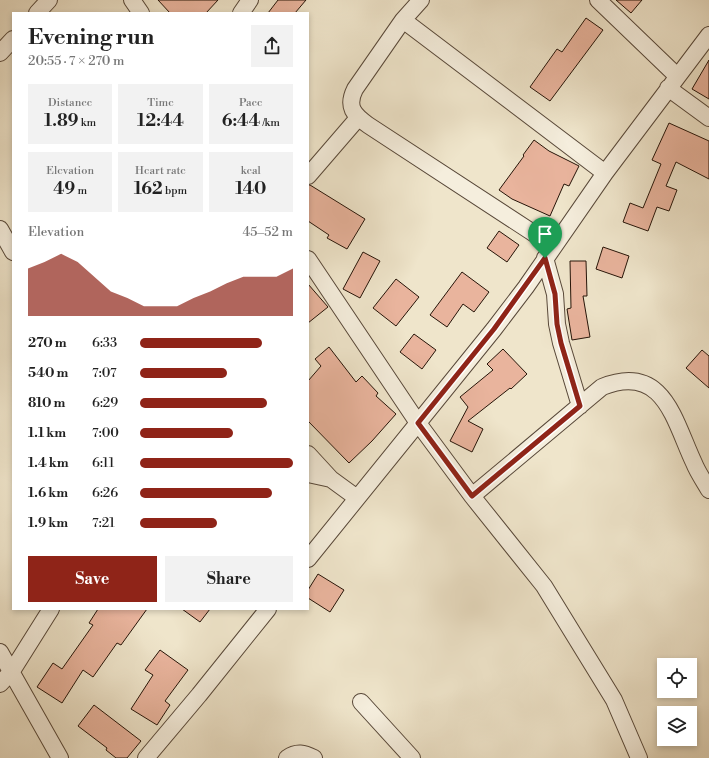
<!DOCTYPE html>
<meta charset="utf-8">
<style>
:root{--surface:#fff;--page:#f2f2f2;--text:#222;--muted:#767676;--accent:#8f2418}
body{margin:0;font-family:"Libre Bodoni",serif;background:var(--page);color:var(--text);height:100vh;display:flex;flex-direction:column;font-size:15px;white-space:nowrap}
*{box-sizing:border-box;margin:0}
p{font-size:13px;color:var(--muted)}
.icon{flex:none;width:22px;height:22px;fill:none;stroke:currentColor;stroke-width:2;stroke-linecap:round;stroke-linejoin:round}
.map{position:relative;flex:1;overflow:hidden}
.details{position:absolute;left:12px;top:12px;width:297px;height:598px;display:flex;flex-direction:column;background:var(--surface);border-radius:0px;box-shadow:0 2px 6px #0003}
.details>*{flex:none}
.controls{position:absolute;left:657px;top:658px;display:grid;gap:8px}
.controls a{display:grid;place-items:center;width:40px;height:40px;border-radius:0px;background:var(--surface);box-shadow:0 2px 6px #0003;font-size:20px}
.pin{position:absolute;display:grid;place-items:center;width:34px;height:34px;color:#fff;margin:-41px -17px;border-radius:50% 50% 50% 0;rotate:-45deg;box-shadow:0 0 4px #0007}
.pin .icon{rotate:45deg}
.round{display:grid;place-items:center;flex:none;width:42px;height:42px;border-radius:0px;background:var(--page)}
.head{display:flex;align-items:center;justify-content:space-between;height:68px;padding:0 16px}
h1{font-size:22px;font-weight:700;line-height:30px}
.stats{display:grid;grid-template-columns:repeat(3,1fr);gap:6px;height:68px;padding:4px 16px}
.stats div{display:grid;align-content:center;border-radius:0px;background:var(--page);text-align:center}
.stats b{font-size:17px;font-weight:700}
.stats small{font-size:11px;font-weight:400}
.stats p{font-size:11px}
.chart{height:112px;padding:8px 16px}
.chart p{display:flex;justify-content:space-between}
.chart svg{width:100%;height:72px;margin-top:4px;fill:var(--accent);opacity:.7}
.action{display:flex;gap:8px;margin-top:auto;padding:8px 16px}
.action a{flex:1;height:46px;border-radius:0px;background:var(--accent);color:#fff;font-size:16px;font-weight:700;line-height:46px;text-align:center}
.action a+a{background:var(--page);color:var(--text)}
ul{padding:0 16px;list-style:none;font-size:13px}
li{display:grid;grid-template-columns:64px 48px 1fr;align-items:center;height:30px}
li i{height:10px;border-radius:5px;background:var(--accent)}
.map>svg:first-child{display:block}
</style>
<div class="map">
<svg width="709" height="758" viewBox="0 0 709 758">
<rect width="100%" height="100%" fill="#efe5cb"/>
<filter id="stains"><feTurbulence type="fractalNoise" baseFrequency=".005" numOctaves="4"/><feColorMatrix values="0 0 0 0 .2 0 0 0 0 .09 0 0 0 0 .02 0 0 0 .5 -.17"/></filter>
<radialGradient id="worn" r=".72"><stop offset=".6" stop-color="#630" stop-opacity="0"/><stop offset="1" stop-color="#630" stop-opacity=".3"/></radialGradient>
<path fill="#e9b49d" stroke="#261408" d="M158 0H218L206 13H170Z
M278 0H306L295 13H268Z
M616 0H642L631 13Z
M586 18 603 30 550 101 530 87 557 49 562 52Z
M709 60V99L692 89Z
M669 123 709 141V179L676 162 666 186 677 190 669 211 657 207 648 231 623 222 630 203 643 208 661 164 652 160Z
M534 140 549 151 579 166 569 186 564 184 550 216 512 199 499 190 524 156 523 155Z
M308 185H310L365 219 347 249 327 238 329 235 308 221Z
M499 231 519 245 507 262 487 248Z
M603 247 629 256 622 278 596 269Z
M363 252 380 261 360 298 343 289Z
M570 261H586L587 296H583L590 337 572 340 567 309 571 308Z
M462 272 489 292 474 312 463 304 447 327 430 315Z
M396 279 419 297 396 326 373 308Z
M308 284 328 307 308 323Z
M414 334 436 350 422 369 400 352Z
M329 347 356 382 362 376 378 393 376 396 396 414 372 441 349 463 308 421V381L321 366 315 359Z
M503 349 527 374 511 389 510 388 468 421 483 429 472 452 450 441 468 407 460 397 493 370 487 364Z
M702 350 709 356V388L686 368Z
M318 574 344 590 330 612 308 598V590Z
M98 609H147L121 645 117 643 93 677 83 670 62 703 37 687 53 663 62 669 93 625 89 623Z
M182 609H210L200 622Z
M160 650 188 670 165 701 170 705 157 725 131 709 153 675 145 670Z
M94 705 141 741 127 758H116L106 750 107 748 78 726Z"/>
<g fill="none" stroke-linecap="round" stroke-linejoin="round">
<defs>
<path id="street" d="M132 0 141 13
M421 0 403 20 355 89C346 107 354 115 368 125L553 246
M598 0 677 76
M37 13 49 0
M241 13 250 0
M403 20 605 173
M0 53 13 39
M668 88 709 118
M308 176 358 118
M0 229 13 252
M545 258 555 294 557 324 561 343 580 406
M308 259 418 423 472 496 544 586 614 700 639 758
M308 454 331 479 357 498
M308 474 331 479
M472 496 602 387C664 362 674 421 694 463 698 473 704 481 709 490
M308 559 494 329 526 287 605 173 709 35
M0 652 60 758
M0 684 12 671 51 609
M361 702 412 758
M146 758 199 695 268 609
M287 758C297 751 304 753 314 758"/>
</defs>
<use href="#street" stroke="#584839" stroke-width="18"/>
<use href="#street" stroke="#f5eedd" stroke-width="16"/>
</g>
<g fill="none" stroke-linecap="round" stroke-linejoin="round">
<defs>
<path id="route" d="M545 258 555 294 557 324 561 343 580 406 472 496 418 423 494 329Z"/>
</defs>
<use href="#route" stroke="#fff" stroke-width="8"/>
<use href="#route" stroke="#8f2418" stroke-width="5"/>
</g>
<rect width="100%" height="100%" filter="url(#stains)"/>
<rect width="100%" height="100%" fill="url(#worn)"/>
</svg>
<div class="controls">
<a><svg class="icon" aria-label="locate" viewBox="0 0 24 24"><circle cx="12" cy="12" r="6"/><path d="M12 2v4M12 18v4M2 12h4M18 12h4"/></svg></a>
<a><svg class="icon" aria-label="layers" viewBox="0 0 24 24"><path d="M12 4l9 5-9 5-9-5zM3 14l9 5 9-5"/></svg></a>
</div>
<div class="pin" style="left:545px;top:258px;background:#1e9e55"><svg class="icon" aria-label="arrive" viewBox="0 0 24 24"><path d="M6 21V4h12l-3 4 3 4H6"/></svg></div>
<section class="details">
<div class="head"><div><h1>Evening run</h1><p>20:55 · 7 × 270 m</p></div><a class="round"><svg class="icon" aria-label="share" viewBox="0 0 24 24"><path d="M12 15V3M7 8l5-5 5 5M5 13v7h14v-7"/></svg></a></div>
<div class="stats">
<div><p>Distance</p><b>1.89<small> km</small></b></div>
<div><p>Time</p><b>12:44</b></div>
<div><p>Pace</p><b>6:44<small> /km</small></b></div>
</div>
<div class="stats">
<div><p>Elevation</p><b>49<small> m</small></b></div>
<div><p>Heart rate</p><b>162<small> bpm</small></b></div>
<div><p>kcal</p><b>140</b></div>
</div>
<div class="chart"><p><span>Elevation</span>45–52 m</p>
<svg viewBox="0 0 160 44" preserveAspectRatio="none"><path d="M0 44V15L10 11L20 6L30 11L40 20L50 29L60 33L70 38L80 38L90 38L100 33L110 29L120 24L130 20L140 20L150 20L160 15V44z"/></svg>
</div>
<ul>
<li><b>270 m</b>6:33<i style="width:80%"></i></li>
<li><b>540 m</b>7:07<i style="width:57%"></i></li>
<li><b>810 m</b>6:29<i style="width:83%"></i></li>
<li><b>1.1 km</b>7:00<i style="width:61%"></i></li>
<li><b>1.4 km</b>6:11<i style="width:100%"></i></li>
<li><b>1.6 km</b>6:26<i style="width:86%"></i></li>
<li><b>1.9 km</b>7:21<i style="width:50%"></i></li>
</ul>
<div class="action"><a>Save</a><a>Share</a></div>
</section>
</div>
